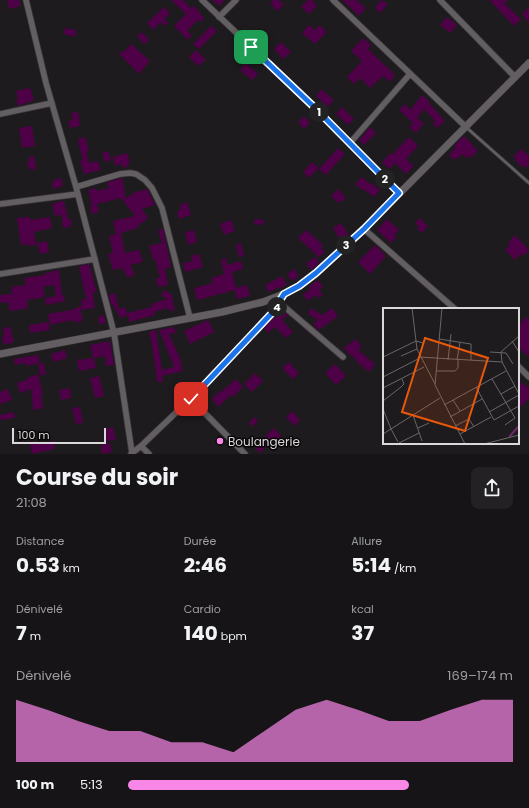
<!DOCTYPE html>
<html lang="fr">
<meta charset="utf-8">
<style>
:root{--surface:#161416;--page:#232123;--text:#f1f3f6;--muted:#9e9ea1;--accent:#f987e8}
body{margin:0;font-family:Poppins,sans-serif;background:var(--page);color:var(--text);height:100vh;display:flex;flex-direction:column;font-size:15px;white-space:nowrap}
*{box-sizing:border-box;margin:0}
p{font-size:13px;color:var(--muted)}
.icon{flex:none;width:22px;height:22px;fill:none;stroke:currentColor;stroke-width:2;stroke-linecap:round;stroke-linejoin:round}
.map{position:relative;height:454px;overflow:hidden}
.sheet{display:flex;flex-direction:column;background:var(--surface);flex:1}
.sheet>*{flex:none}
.scale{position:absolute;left:12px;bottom:10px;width:94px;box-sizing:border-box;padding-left:4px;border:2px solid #dbd8da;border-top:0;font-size:11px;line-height:14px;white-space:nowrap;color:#dbd8da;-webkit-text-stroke:3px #080607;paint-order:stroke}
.pin{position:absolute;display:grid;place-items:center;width:34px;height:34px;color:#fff;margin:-17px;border-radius:8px;box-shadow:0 2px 6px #0006}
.km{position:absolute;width:20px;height:20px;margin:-10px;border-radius:50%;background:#222;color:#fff;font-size:11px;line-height:20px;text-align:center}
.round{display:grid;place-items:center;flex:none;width:42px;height:42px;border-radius:8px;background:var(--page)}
.overview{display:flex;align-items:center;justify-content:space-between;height:68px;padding:0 16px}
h1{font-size:22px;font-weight:700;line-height:30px}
.stats{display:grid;grid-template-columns:repeat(3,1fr);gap:6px;height:68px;padding:4px 16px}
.stats div{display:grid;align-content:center}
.stats b{font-size:20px;font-weight:700}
.stats small{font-size:11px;font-weight:400}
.stats p{font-size:11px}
.chart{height:112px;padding:8px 16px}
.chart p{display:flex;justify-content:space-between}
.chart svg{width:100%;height:72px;margin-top:4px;fill:var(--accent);opacity:.7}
ul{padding:0 16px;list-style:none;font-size:13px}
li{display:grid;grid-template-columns:64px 48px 1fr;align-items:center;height:30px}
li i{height:10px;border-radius:5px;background:var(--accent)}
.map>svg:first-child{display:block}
</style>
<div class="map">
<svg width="529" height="454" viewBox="0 0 529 454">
<rect width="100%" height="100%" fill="#1e1b1e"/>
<path fill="#4e0147" d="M7 0H19L21 6 9 9Z
M171 0H183L191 8 194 6 204 18 201 22 198 20 187 31 192 35 188 40 174 26 186 14Z
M212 0H224L220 6Z
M273 0H279L284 5 277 11 270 3Z
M308 0H312L317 6 309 14 301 7Z
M342 0H356L366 8 359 16Z
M381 0 388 4 380 13 375 8Z
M489 0H508L504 3 521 19 514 26Z
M164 7 170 14 164 19 168 23 164 26 161 22 153 30 147 23Z
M529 7V23L522 14Z
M447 17 457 25 450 33 440 25Z
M309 25 315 30 320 25 327 32 315 44 302 33Z
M211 26 217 31 199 49 193 44Z
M65 28 76 30 75 37 63 34Z
M142 32 149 40 144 44 137 36Z
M363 38 371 45 368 49 395 75 390 82 383 76 370 88 360 78 354 84 347 77 362 61 351 51Z
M281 42 291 52 283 59 274 49Z
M131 44 150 61 139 74 119 54 122 51 124 52Z
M196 50 206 60 198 66 189 57Z
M246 63 258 74 252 80 240 70Z
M30 88 34 100 18 106 16 100 18 99 16 91Z
M321 89 334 100 328 107 316 96Z
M422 95 430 102 429 103 445 121 437 128 433 124 435 121 424 109 417 118 424 123 416 133 409 127 413 123 399 110 405 104 410 110Z
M342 107 354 119 348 125 336 114Z
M78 112 80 126 70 128 68 121 73 120 71 113Z
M304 116 310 123 304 129 298 122Z
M32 126 35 146 22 148 19 128Z
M370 127 376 133 364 145 359 140Z
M464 136 478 151 470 158 468 156 466 158 463 154 458 159 456 157 454 160 449 155 456 147 454 145Z
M85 137 89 151H86L89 163 98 161 101 170 84 174 80 161 83 160 78 142H79L78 139Z
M409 137 418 146 406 159 414 166 406 174 395 163 390 169 382 163 390 153 392 155Z
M338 148 345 154 326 175 319 169Z
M521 149 529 156V164L526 168 523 166 522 167 515 160 516 159 513 157Z
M108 151 111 160 105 162 102 153Z
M127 153 130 162H128L129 166 123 168 122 164 115 166 113 157Z
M34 156 36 169 30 170V167H28L27 162H29V157Z
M312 162 319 168 309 178 303 172Z
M362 177 370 184 371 183 380 190 374 197 363 189 362 190 355 184Z
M61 178 63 186 53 189 52 183H54L53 180Z
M122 178 126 199 136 191 137 192 147 189 155 205 142 209 148 218 137 227V228L121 233 125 253 139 250 143 262 130 265 135 274 128 278 122 268 113 270 108 254 113 253 109 236 116 234 113 221 135 216 121 198 97 204 99 212 92 214 90 207 92 206 88 190 96 188 97 191 109 188 107 182Z
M338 189 346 198 341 202 339 201 338 203 331 196Z
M62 201H64L68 219H71V227L63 228 62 215 55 216 52 204Z
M187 202 191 215 179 219 177 211 181 210 180 205Z
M30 217V220L50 217 52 228 34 232 36 245 28 246V244L21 245 17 218Z
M419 218 428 226 422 233 417 229 419 227 415 223Z
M255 219 264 220 263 225 254 224Z
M387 219 399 230 394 235 396 237 391 243 377 230Z
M231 220 235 231 224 235 220 224Z
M341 223 349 235 340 240 333 228Z
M163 229 171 267 165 269 168 285 158 287 156 278H160L155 259H153L149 246 162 243 158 230Z
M194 230 197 242 188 245 185 232Z
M306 230 323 245 321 248 325 252 319 257 298 238Z
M515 235 529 250 523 256 520 254 515 260 505 250 510 245 508 243Z
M47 241 49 252 40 254 37 243Z
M241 243 244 256 239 257 236 245Z
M375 245 386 256 370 274 358 262Z
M199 254 203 267 185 272 183 263 193 261 191 256Z
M316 257 319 263 311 270 306 263Z
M226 258 227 265 241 261 243 269 232 272 236 288 247 285 250 296 237 299 235 290 197 300 194 288 213 283 211 278 224 274 221 260Z
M89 264 97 292H93L95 308 80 310 83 319H81L82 321 77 323 76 321 73 322 72 320 50 325 48 314 71 310 82 306 81 300 86 299 79 266Z
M294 269 299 276 292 281 287 274Z
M59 270 62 295H64L65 301 46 305 45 298 56 296 54 285 43 287 45 297 27 300 28 308 10 311 8 302 0 303V295L12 294 11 287 26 285 24 278 45 275V273L52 272V271Z
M282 276 287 285 268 292 265 285Z
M318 280 323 287 319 290 323 295 318 298 315 295 308 301 303 295 311 288 309 286Z
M165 290 173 296 172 297 175 310 169 311 168 308 154 312 155 315 129 322 128 315 120 318 113 305H111L109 295 115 293 119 309 125 307 127 313 152 307 151 304 167 299 161 295Z
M311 308 322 315 332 308 338 316 319 330 313 324 318 320 308 314Z
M282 310 288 315 282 320 293 332 286 338 275 327 268 333 264 328Z
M104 315 106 323 99 324 98 317Z
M526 317 529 320V357L518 347V326Z
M208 320 214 332 190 344 184 331Z
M48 322 50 330 30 333 29 325Z
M10 327 14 342 4 345 2 337 4 336 3 328Z
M174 327 176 333 169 334 180 358 183 371 162 376 163 382H157L151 338H150L149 332 156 330 162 370 174 367 159 330Z
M356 339 362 347 358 350 375 364 369 372 358 363 352 355 351 356 344 348Z
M110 341 114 365 106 366 105 356 94 358 96 368 79 371 77 360 93 358 90 345Z
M65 350 67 358 53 362 51 354Z
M38 355 40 363 26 366 25 363 15 365 14 359Z
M289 362 299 373 293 379 282 368Z
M44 363 46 375H40L38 364Z
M335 364 346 376 336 385 325 373Z
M255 373 263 381 252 392 244 384Z
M38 374 43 394 41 395 43 408 33 410 31 389 20 393 17 383 27 380V378Z
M99 376 104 396 95 398 90 378Z
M236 379 243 387 233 397 231 395 218 407 212 399 220 391 221 392Z
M518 380 529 388V398L521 407 518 404Z
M70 388 71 398 61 400 59 390Z
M8 389 12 400 0 404V392Z
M80 407 83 423 76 424 72 408Z
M292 411 300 420 294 426 286 417Z
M14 412 15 418 0 420V415Z
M254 417 258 421 252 427 249 423Z
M113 427 116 440 107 441 104 429Z
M273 428 282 436 276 441 275 440 273 441 272 440 260 453 255 448Z
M54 441 55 449 32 454 30 444Z
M110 443 112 452 102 454 101 445Z"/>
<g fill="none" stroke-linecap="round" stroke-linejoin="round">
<defs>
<path id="service" d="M467 128 529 183"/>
<path id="minor" d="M26 0 46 83 76 187 114 333 132 453
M202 0 314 107 399 193
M333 0 465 126
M440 0 515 77
M219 17 236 0
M0 114 52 103
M350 143 410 74
M76 187 120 174 130 173 136 174 145 180 152 188 162 208 190 318
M0 204 78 194
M364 229 455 309
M0 274 95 259
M280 303 343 357
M518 366 529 377
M191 399 245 454
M141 446 149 454
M131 454 141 446 209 381 272 313 284 294"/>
<path id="tertiary" d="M0 354 222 312 263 302 284 294 299 286 316 273 364 229 529 63"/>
</defs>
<use href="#service" stroke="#3b383a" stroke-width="4"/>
<use href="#minor" stroke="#3b383a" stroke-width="7"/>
<use href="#tertiary" stroke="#3b383a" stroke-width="8"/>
<use href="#service" stroke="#625e61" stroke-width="2.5"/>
<use href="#minor" stroke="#625e61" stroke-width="5.5"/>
<use href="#tertiary" stroke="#625e61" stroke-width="7"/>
</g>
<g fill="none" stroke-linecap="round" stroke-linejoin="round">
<defs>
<path id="route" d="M191 399 272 313 284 294 299 286 316 273 364 229 399 193 314 107 251 47"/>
</defs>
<use href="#route" stroke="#fff" stroke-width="8"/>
<use href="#route" stroke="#1a73e8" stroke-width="5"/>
</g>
<circle fill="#f987e8" stroke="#080607" stroke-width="1.5" cx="220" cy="441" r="4"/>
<g text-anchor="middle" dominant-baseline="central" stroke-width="3" stroke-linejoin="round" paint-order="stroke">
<g font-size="12" fill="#dbd8da" stroke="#080607" text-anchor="start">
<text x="228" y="441">Boulangerie</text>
</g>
</g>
<g transform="translate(383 308)">
<rect width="136" height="136" fill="#1e1b1e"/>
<path fill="none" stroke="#702867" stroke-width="2" d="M126 129 136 118"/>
<path fill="none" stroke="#6a6769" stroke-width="1" d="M29 0 34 41 52 76M59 0 52 77 82 136M136 28 118 44 119 54 136 86M56 31 88 36V52M129 33 136 44M107 44 123 45 130 56M18 48 34 41M0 49 33 33 40 35M36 49 119 54M65 52 68 26M74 52 77 34M53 63H72L75 60V52M0 69 37 50M109 71 132 110 122 117M93 79 111 112 136 98M0 80 41 59M118 86 132 78M70 92 77 103M0 93 18 79 21 76 19 71M61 97 123 63M0 101 8 121M106 104 136 87M30 107 39 133M67 109 99 91M72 118 86 111 91 119M35 120 46 115M8 121 15 134M0 126 57 90M77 126 108 109M16 135 36 125M101 136 136 127"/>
<path fill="#e8590c" fill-opacity="0.15" stroke="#e8590c" stroke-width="2" d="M42 30 105 50 82 123 19 104Z"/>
<rect width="136" height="136" fill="none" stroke="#dbd8da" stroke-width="2"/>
</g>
</svg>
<div class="scale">100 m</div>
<div class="pin" style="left:251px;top:47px;background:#1e9e55"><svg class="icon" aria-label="arrive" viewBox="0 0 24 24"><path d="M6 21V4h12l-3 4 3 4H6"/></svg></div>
<div class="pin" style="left:191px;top:399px;background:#d93025"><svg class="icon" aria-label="check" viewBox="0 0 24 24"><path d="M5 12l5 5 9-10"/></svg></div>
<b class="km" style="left:319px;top:112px">1</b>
<b class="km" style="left:385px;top:179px">2</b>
<b class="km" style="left:346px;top:245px">3</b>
<b class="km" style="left:277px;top:307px">4</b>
</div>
<section class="sheet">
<div class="overview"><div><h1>Course du soir</h1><p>21:08</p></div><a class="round"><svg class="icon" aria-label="share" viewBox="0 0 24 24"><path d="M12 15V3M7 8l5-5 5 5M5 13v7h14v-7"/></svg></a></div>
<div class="stats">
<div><p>Distance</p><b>0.53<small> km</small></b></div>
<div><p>Durée</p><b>2:46</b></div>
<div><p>Allure</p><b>5:14<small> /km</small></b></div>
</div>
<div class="stats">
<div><p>Dénivelé</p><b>7<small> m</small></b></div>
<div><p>Cardio</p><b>140<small> bpm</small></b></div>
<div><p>kcal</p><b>37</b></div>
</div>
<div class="chart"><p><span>Dénivelé</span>169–174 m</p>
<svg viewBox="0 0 160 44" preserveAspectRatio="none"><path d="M0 44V6L10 12L20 19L30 25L40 25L50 32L60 32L70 38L80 25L90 12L100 6L110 12L120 19L130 19L140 12L150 6L160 6V44z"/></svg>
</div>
<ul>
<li><b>100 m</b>5:13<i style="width:73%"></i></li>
</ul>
</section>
